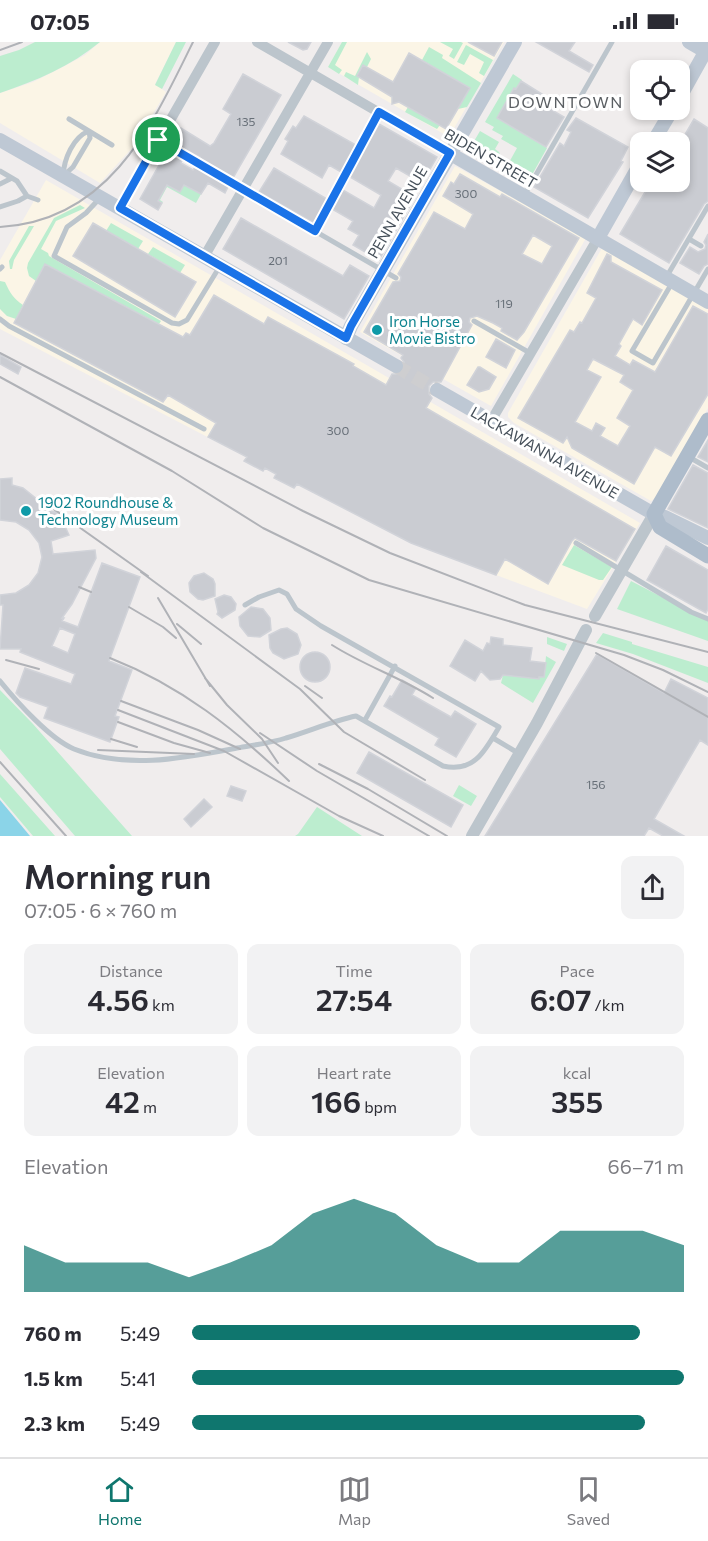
<!DOCTYPE html>
<meta charset="utf-8">
<style>
:root{--surface:#fff;--page:#f2f2f3;--text:#2b2b33;--muted:#7c7c81;--line:#e1e1e2;--accent:#0f766e}
body{margin:0;font-family:Commissioner,sans-serif;background:var(--page);color:var(--text);height:100vh;display:flex;flex-direction:column;font-size:22px;white-space:nowrap}
*{box-sizing:border-box;margin:0}
p{font-size:20px;color:var(--muted)}
.icon{flex:none;width:33px;height:33px;fill:none;stroke:currentColor;stroke-width:2;stroke-linecap:round;stroke-linejoin:round}
.map{position:relative;height:794px;overflow:hidden}
.sheet{display:flex;flex-direction:column;background:var(--surface);flex:1}
.sheet>*{flex:none}
.fabs{position:absolute;left:630px;top:18px;display:grid;gap:12px}
.fabs a{display:grid;place-items:center;width:60px;height:60px;border-radius:12px;background:var(--surface);box-shadow:0 3px 9px #0003;font-size:30px}
.pin{position:absolute;display:grid;place-items:center;width:51px;height:51px;color:#fff;margin:-26px;border:3px solid #fff;border-radius:50%;box-shadow:0 2px 6px #0007}
.round{display:grid;place-items:center;flex:none;width:63px;height:63px;border-radius:12px;background:var(--page)}
.overview{display:flex;align-items:center;justify-content:space-between;height:102px;padding:0 24px}
h1{font-size:33px;font-weight:600;line-height:45px}
.metrics{display:grid;grid-template-columns:repeat(3,1fr);gap:9px;height:102px;padding:6px 24px}
.metrics div{display:grid;align-content:center;border-radius:12px;background:var(--page);text-align:center}
.metrics b{font-size:30px;font-weight:600}
.metrics small{font-size:16px;font-weight:400}
.metrics p{font-size:16px}
.chart{height:168px;padding:12px 24px}
.chart p{display:flex;justify-content:space-between}
.chart svg{width:100%;height:108px;margin-top:6px;fill:var(--accent);opacity:.7}
ul{padding:0 24px;list-style:none;font-size:20px}
li{display:grid;grid-template-columns:96px 72px 1fr;align-items:center;height:45px}
li i{height:15px;border-radius:8px;background:var(--accent)}
.status{display:flex;justify-content:space-between;align-items:center;height:42px;padding:0 30px;background:var(--surface);direction:ltr}
.status svg{height:16px;fill:currentColor}
.dock{display:flex;justify-content:space-around;align-items:center;height:84px;border-top:2px solid var(--line);background:var(--surface);font-size:16px;color:var(--muted)}
.dock a{display:grid;justify-items:center;gap:3px}
.dock .selected{color:var(--accent)}
.map>svg:first-child{display:block}
</style>
<div class="status"><b>07:05</b><svg viewBox="0 0 49 12"><path d="M0 12V9h3v3zM5 12V6h3v6zM10 12V3h3v9zM15 12V0h3v12zM26 1h20v11H26zM47 4h2v5h-2z"/></svg></div>
<div class="map">
<svg width="708" height="794" viewBox="0 0 708 794">
<rect width="100%" height="100%" fill="#f0eded"/>
<path fill="#fbf5e6" d="M100 0H176L155 42 166 50 133 105 100 141 0 81V51L33 40 61 26 85 13Z
M342 0H504L449 95 328 25Z
M455 124 586 196 491 364 360 290Z
M46 138 640 481 587 567 411 501 0 287V218Z
M602 206 708 266V366L658 454 651 459 514 381 508 375V371Z"/>
<path fill="#bcedcf" d="M35 0H100C71 24 36 39 0 51V14L19 8Z
M176 0H186L162 47 155 43Z
M342 0H347L335 23 342 28 339 32 328 25Z
M440 0H461L463 1 454 17 449 14 453 7Z
M466 3 493 18 484 34 479 31 484 20 470 12 464 23 457 20Z
M429 5 443 13 442 16 481 41 467 65 458 67 469 46 422 18Z
M367 10 371 17 367 25 363 23 357 33 359 35 358 43 344 34 346 30 355 34Z
M513 32 522 38 516 47H514L497 76 547 106 528 140 517 134 518 130 507 124 517 106 501 97 503 94 492 88 494 85 485 80Z
M408 65 440 83 437 87 405 70Z
M480 89 499 100 495 107 499 110 504 122 503 125 470 106Z
M167 143 180 150 184 143 201 152 196 161 167 145 160 158 163 160 162 161 158 159Z
M80 163 85 166 56 179 41 207 48 211 49 214 161 279 159 282 45 222 36 239 29 234 27 226 28 221 54 176Z
M111 181 143 199 138 207 106 189Z
M29 184H34L14 218 12 227H10L9 219Z
M153 205 185 223 180 231 148 212Z
M0 239 5 240C10 251 13 256 23 263L16 277 7 274 0 267Z
M574 503 612 525 603 538H599L562 523Z
M631 539 708 579V599L617 567Z
M603 591 632 600V602L708 625V641L633 612 596 601Z
M547 595 567 602 564 609 547 602Z
M546 614 556 620 533 661 501 641 503 633 538 637 539 635H544Z
M0 648 33 682 132 794H75L0 707Z
M0 732 55 794H33L0 755Z
M459 743 477 754 471 764 453 754Z
M317 765 362 794H295L298 792Z"/>
<path fill="#8bd4e8" d="M0 758 30 794H0Z"/>
<path fill="#caccd2" stroke="#d1d3d9" stroke-width="1.5" fill-rule="evenodd" d="M288 0H311L307 7 303 8Z
M468 0H502L494 14Z
M536 0H575L569 9 593 23 589 30Z
M409 11 470 46 446 87 399 60 392 62V55L357 34 363 23 393 40Z
M243 32 281 53 233 136 199 117 200 115 172 101 181 86 210 104 214 101 231 72 223 67Z
M521 39 542 52 538 60 564 75 546 105 497 76 514 46 516 47Z
M304 74 356 103 341 130 329 123 322 136 281 112 288 99 285 97 293 84 296 86Z
M576 76 628 105 621 119 623 120 588 176 534 145 560 101 564 104 571 90 567 88Z
M694 77 708 86V159L704 162 669 221 620 192 651 140H680V101Z
M379 82 437 115 422 141 396 126 388 139 415 155 379 218 353 203 359 193 348 187 353 179 332 167 343 148 374 166 381 153 350 135Z
M167 109 182 118 181 121 193 128 195 125 228 145 225 151 208 141 201 152 184 143 180 150 167 143 158 159 162 161 158 168 140 157Z
M274 126 327 157 314 181 259 150Z
M460 132 500 155 502 152 579 196 524 290 517 298 501 289 502 286 493 281 477 274 470 276 469 280 472 283 441 340H433L429 344V352L432 356 426 366 635 487 616 519 575 496 572 499 548 542 505 517 496 533 411 501 297 442 294 446 274 436 276 432 265 426 263 429 244 419 247 415 208 395 216 381 168 353 163 360 14 281 45 222 183 295 186 291 190 293 214 253 264 282 268 275 354 322 353 324 386 343 392 332H400L404 328V320L401 316 403 313 364 290 393 240 400 239 401 235 398 232 434 170 465 187 473 172 443 154 451 140 454 142ZM533 193 552 204 542 222 522 212Z
M241 176 343 234 350 223 369 234 344 277 223 207Z
M93 181 196 240 175 275 73 214Z
M708 192V222L704 224 699 232 680 221 690 205 698 210 705 207 706 203 704 200Z
M607 212 611 214V220L662 248 642 283 633 277 619 302 621 304 615 314 630 323 633 318 655 330 693 264 708 272V352L671 414 655 405 634 442 572 406 567 395 563 401 518 376 570 288 574 290 580 280 582 281 596 256 587 251ZM593 317 624 333 620 340 633 348 617 376 630 384 618 404 600 394 605 386 596 381 592 389 575 380 601 335 587 328Z
M496 297 515 308 506 326 486 315Z
M0 313 21 325 18 332 0 322Z
M478 325H480L496 335 489 347 479 350 467 343Z
M708 398V420L698 415Z
M693 423 708 431V486L668 467Z
M12 436V443L23 446 53 470 55 469 64 482 69 493 51 499 53 512 95 508 96 516 72 562 62 576H64L62 579 78 585 102 521 140 535 109 619 132 628 115 674 119 675 110 700 44 676 48 665 20 655 16 651 25 626 71 642 75 632 20 610 21 607H0L3 563H0V553L16 551 29 543 38 531 42 515 39 501 29 488 16 480 0 478V437ZM60 586 75 592 68 611 52 604Z
M666 504 708 528V567L706 571 647 538Z
M204 531 213 537 215 542V554L203 558 198 557 190 550 189 541 194 534Z
M224 553 231 555 236 562 235 568 222 576 217 572 218 570 215 557Z
M251 565 263 567 270 576 271 588 260 595 248 594 240 584 239 575Z
M287 586 297 592 301 603 298 612 284 617 273 611 270 606 269 593 281 587Z
M491 595 503 597V603L532 606 530 619 546 621 544 635H539V637L503 633 500 637 490 638 481 629 475 639 450 624 465 598 483 609 487 601 490 602Z
M300 625a15 15 0 1 1 30 0a15 15 0 1 1-30 0Z
M597 612 664 651 671 637 708 656V703L700 698 654 777 684 794H663L649 786 644 794H485Z
M402 638 416 646 412 653 451 675 455 669 476 682 456 715 435 703 439 696 384 664 390 654 392 655Z
M369 710 463 763 451 785 357 731Z
M231 744 246 749 242 759 227 754Z
M204 757 212 765 191 785 184 777Z"/>
<g fill="none" stroke-linecap="round" stroke-linejoin="round">
<path stroke="#ceced0" stroke-width="14" stroke-dasharray="14 7" stroke-linecap="butt" d="M396 324 437 348"/>
<path stroke="#bcc5cc" stroke-width="5" d="M69 77 112 103
M89 89 90 96 73 125 63 134C64 117 73 95 89 89Z
M159 99 396 236
M0 129 17 139 27 154 38 158
M0 142 12 136
M525 152 612 0
M99 157 86 171 67 185 54 214 172 281 179 282 187 278 220 224
M0 165 18 159 27 154
M315 189 379 70
M689 197 701 204
M0 227 2 225
M667 234 708 164
M672 241 632 309 653 321 708 227
M0 277 9 284 204 387
M474 279 530 311
M689 415 708 426
M576 501 691 570 708 577
M0 639C17 660 50 697 74 707 126 728 184 716 237 706 253 703 271 701 286 696 310 689 332 679 356 674L443 724C474 731 485 709 499 685L321 584 296 567 287 552 279 548 259 555 245 563
M365 678 395 624
M493 696 518 711"/>
<path stroke="#bcc5cc" stroke-width="10" d="M257 0 449 111
M120 166 215 0
M204 215 328 0
M491 379 598 196"/>
<path stroke="#bcc5cc" stroke-width="12" d="M595 574 654 472
M472 794 537 681 586 588"/>
<path stroke="#bec8d4" stroke-width="14" d="M689 0 708 11
M680 55 708 5
M0 98 396 324
M653 100 672 68
M449 111 708 260
M598 196 640 122
M346 296 351 284 515 0
M437 348 654 472 665 475 708 496"/>
<path stroke="#aebccb" stroke-width="15" d="M708 378 654 472 660 485 708 514"/>
<path stroke="#b0b2b7" stroke-width="2" d="M0 8 22 0
M0 185C108 179 151 86 193 0
M0 311 303 469 390 511 525 563 708 610
M0 335 172 429 263 486 369 538 624 613 663 628 708 650
M48 463 148 534
M141 530 300 647 344 690 425 738
M79 545 91 550
M158 556 210 644
M129 565 163 585 176 596
M177 582 201 602
M332 603C365 624 400 635 433 656
M596 611 708 675
M110 616C181 644 235 687 289 739
M6 618 39 627
M205 636 227 663 262 697 278 721
M305 644 322 656
M121 659 198 688 240 707
M118 668 224 709 339 774 383 794
M118 680 174 701 210 711
M260 691 317 729 429 794
M111 697 137 705
M98 708 194 712
M0 720 66 794
M319 722 368 747 447 794"/>
</g>
<g fill="none" stroke-linecap="round" stroke-linejoin="round">
<defs>
<path id="route" d="M379 70 450 111 351 284 346 296 120 166 158 98 315 189Z"/>
</defs>
<use href="#route" stroke="#fff" stroke-width="12"/>
<use href="#route" stroke="#1a73e8" stroke-width="8"/>
</g>
<g fill="#0f9aa8" stroke="#fff" stroke-width="2">
<circle cx="377" cy="288" r="6"/>
<circle cx="26" cy="469" r="6"/>
</g>
<g text-anchor="middle" dominant-baseline="central" stroke-width="6" stroke-linejoin="round" paint-order="stroke">
<g font-size="12" fill="#676f78">
<text x="246" y="79">135</text>
<text x="466" y="151">300</text>
<text x="278" y="218">201</text>
<text x="504" y="261">119</text>
<text x="338" y="388">300</text>
<text x="596" y="742">156</text>
</g>
<g font-size="15" fill="#46505a" stroke="#fff">
<text transform="translate(491 116) rotate(30)">BIDEN STREET</text>
<text transform="translate(397 170) rotate(-60)">PENN AVENUE</text>
<text transform="translate(545 410) rotate(30)">LACKAWANNA AVENUE</text>
</g>
<g font-size="15" fill="#0d838f" stroke="#fff" text-anchor="start">
<text x="389" y="279">Iron Horse<tspan x="389" dy="17">Movie Bistro</tspan></text>
<text x="38" y="460">1902 Roundhouse &amp;<tspan x="38" dy="17">Technology Museum</tspan></text>
</g>
<g font-size="16" letter-spacing="1.5" fill="#5a5e62" stroke="#fff">
<text x="566" y="59">DOWNTOWN</text>
</g>
</g>
</svg>
<div class="fabs">
<a><svg class="icon" aria-label="locate" viewBox="0 0 24 24"><circle cx="12" cy="12" r="6"/><path d="M12 2v4M12 18v4M2 12h4M18 12h4"/></svg></a>
<a><svg class="icon" aria-label="layers" viewBox="0 0 24 24"><path d="M12 4l9 5-9 5-9-5zM3 14l9 5 9-5"/></svg></a>
</div>
<div class="pin" style="left:158px;top:98px;background:#1e9e55"><svg class="icon" aria-label="arrive" viewBox="0 0 24 24"><path d="M6 21V4h12l-3 4 3 4H6"/></svg></div>
</div>
<section class="sheet">
<div class="overview"><div><h1>Morning run</h1><p>07:05 · 6 × 760 m</p></div><a class="round"><svg class="icon" aria-label="share" viewBox="0 0 24 24"><path d="M12 15V3M7 8l5-5 5 5M5 13v7h14v-7"/></svg></a></div>
<div class="metrics">
<div><p>Distance</p><b>4.56<small> km</small></b></div>
<div><p>Time</p><b>27:54</b></div>
<div><p>Pace</p><b>6:07<small> /km</small></b></div>
</div>
<div class="metrics">
<div><p>Elevation</p><b>42<small> m</small></b></div>
<div><p>Heart rate</p><b>166<small> bpm</small></b></div>
<div><p>kcal</p><b>355</b></div>
</div>
<div class="chart"><p><span>Elevation</span>66–71 m</p>
<svg viewBox="0 0 160 44" preserveAspectRatio="none"><path d="M0 44V25L10 32L20 32L30 32L40 38L50 32L60 25L70 12L80 6L90 12L100 25L110 32L120 32L130 19L140 19L150 19L160 25V44z"/></svg>
</div>
<ul>
<li><b>760 m</b>5:49<i style="width:91%"></i></li>
<li><b>1.5 km</b>5:41<i style="width:100%"></i></li>
<li><b>2.3 km</b>5:49<i style="width:92%"></i></li>
</ul>
</section>
<nav class="dock">
<a class="selected"><svg class="icon" aria-label="home" viewBox="0 0 24 24"><path d="M3 11l9-7 9 7M6 9v11h12V9"/></svg>Home</a>
<a><svg class="icon" aria-label="map" viewBox="0 0 24 24"><path d="M3 6l6-2 6 2 6-2v14l-6 2-6-2-6 2zM9 4v14M15 6v14"/></svg>Map</a>
<a><svg class="icon" aria-label="saved" viewBox="0 0 24 24"><path d="M7 4h10v16l-5-4-5 4z"/></svg>Saved</a>
</nav>
